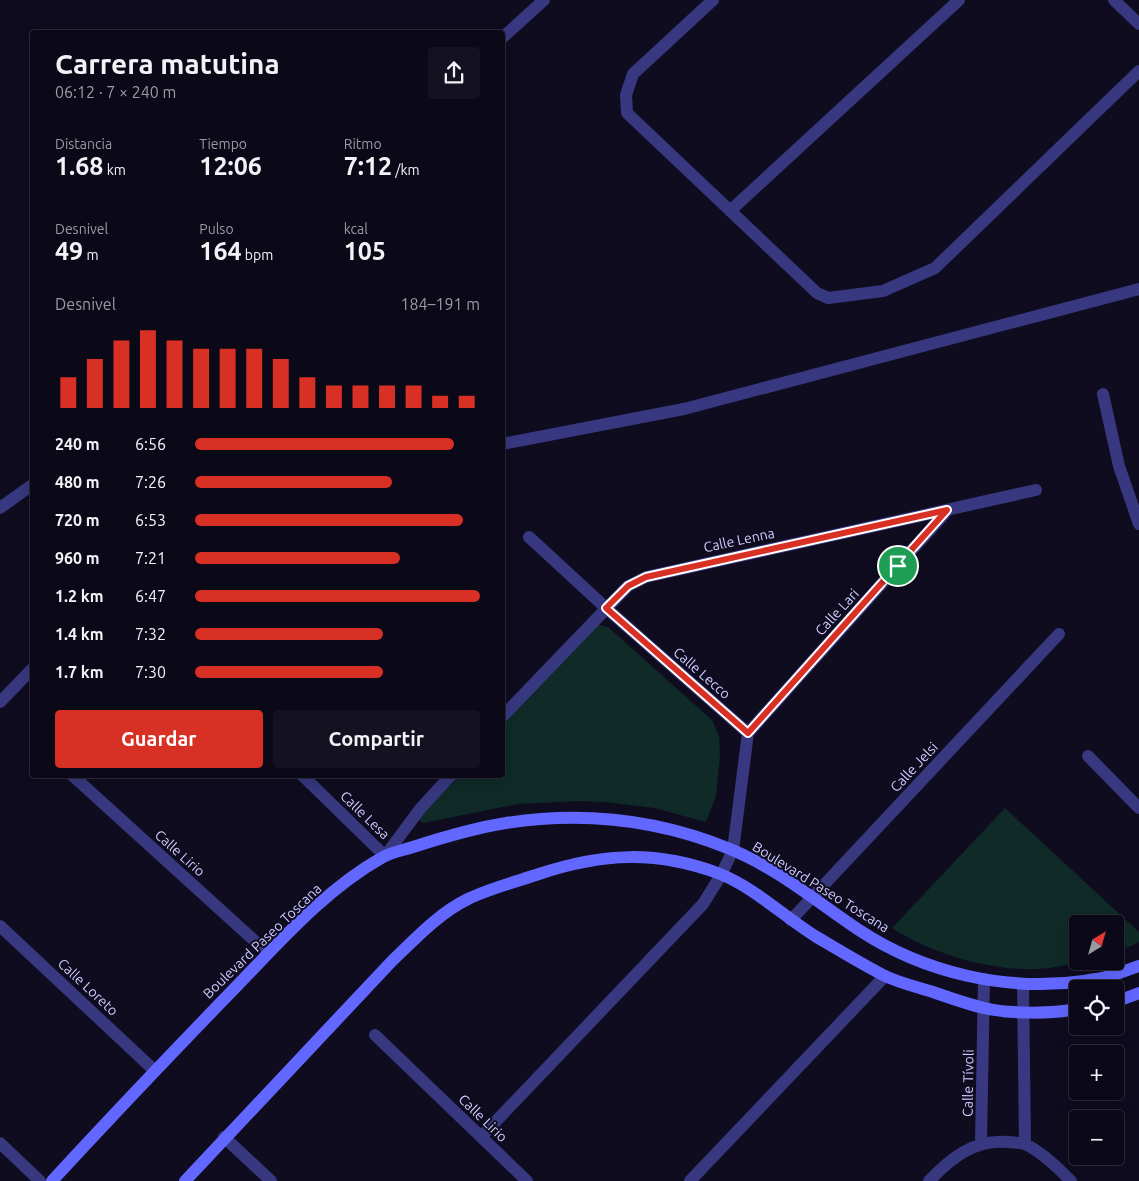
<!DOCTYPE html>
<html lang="es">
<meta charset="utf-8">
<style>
:root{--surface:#0b0918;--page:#141221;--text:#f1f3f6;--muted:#9a9aa2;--line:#2b2a37;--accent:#d93025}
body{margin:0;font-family:Ubuntu,sans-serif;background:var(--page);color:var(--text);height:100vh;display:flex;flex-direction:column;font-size:19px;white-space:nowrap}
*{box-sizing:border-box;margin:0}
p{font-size:16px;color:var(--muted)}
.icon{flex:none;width:28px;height:28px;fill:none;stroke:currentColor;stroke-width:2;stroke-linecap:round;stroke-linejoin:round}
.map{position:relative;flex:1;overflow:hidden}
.panel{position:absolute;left:30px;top:30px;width:475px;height:748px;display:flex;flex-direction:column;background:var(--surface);border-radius:5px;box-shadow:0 5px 20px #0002,0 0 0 1px var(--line)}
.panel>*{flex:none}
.needle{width:32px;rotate:37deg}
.controls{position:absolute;left:1069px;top:915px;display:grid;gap:10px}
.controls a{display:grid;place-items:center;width:55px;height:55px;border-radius:5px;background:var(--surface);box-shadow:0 5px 20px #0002,0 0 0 1px var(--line);font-size:25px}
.pin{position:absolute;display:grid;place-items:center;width:42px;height:42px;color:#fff;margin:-21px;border:2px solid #fff;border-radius:50%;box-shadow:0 1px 5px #0007}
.round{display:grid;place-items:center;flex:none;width:52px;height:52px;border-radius:5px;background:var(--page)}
.summary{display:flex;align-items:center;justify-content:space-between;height:85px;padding:0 25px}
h1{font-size:28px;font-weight:700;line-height:38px}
.figures{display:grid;grid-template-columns:repeat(3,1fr);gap:8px;height:85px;padding:5px 25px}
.figures div{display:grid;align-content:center}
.figures b{font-size:25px;font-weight:700}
.figures small{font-size:14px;font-weight:400}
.figures p{font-size:14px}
.chart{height:140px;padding:10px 25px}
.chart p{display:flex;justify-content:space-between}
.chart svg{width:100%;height:90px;margin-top:5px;stroke:var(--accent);stroke-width:6}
.primary-button{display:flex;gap:10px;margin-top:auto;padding:10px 25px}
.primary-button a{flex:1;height:58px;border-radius:5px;background:var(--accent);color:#fff;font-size:20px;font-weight:700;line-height:58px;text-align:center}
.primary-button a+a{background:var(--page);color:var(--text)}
ul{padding:0 25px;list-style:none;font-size:16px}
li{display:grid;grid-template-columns:80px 60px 1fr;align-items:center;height:38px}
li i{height:12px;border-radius:6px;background:var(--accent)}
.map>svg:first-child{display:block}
</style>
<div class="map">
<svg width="1139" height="1181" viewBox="0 0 1139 1181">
<rect width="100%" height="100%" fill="#0f0c20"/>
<path fill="#0f2a27" d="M595 624 608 627 712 720 719 736 720 756 716 796 706 822 654 808 605 802 577 801 518 804 423 823 416 817 451 775H502L503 721Z
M1005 808 1139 932V942L1132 946 1115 951V924H1078V961H1083C1068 965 1053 968 1038 969 990 971 932 954 892 928Z"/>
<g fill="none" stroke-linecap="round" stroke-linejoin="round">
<path stroke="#37387f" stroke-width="12" d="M713 0 633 74 626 95 627 113 817 293 828 298 883 291 935 268 1139 71
M1114 0 1139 24
M502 38 544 0
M730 211 959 0
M1103 394 1119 466 1139 524
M502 444 684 409 1139 289
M0 508 32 485
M0 702 32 669
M502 717 628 586 646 577 1036 490
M748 733 947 511
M1088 756 1139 808
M72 775 268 953
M302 775 385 856 420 809 451 775
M791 920 1059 634
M0 926 155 1071
M1023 984 1025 1144
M375 1035 527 1181
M224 1137 271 1181
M481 1137 703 904 721 875 733 850 748 733 606 608 529 537
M0 1143 40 1181
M981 1143 984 979
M690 1181 885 976
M929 1181C951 1158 974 1139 1008 1142 1014 1143 1022 1142 1027 1145 1044 1154 1058 1168 1071 1181"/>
<path stroke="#6268ff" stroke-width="12" d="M1115 1002 1139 993
M52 1181C111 1117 171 1054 231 992 278 944 324 890 383 857 392 852 404 850 413 847 444 837 474 828 506 823 584 811 657 819 730 849 777 868 817 902 859 930 924 973 1007 992 1084 981 1092 979 1101 979 1109 976 1119 974 1129 969 1139 966
M185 1181 392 961C415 939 439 913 468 899 488 889 518 881 539 874 602 853 657 850 720 874 755 888 783 916 815 936 837 949 860 963 883 975 899 983 917 987 933 992 950 998 967 1004 984 1008 1010 1014 1050 1014 1078 1009"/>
</g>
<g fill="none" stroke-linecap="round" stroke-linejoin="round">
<defs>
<path id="route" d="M947 510 748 733 606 608 628 586 646 577Z"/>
</defs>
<use href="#route" stroke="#fff" stroke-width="10"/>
<use href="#route" stroke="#d93025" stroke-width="6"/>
</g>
<g text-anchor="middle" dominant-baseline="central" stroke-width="4" stroke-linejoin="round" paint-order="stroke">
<g font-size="14" fill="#cecbff" stroke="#0f0c20">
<text transform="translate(739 540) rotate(-12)">Calle Lenna</text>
<text transform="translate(837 612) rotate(-48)">Calle Lari</text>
<text transform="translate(702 673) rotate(41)">Calle Lecco</text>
<text transform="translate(914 767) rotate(-47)">Calle Jelsi</text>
<text transform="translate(365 815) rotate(44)">Calle Lesa</text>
<text transform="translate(180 853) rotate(42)">Calle Lirio</text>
<text transform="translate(821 887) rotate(32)">Boulevard Paseo Toscana</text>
<text transform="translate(262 941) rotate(-44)">Boulevard Paseo Toscana</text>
<text transform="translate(88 987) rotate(43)">Calle Loreto</text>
<text transform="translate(968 1083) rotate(-89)">Calle Tívoli</text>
<text transform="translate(483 1118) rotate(44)">Calle Lirio</text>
</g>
</g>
</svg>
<div class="controls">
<a><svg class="needle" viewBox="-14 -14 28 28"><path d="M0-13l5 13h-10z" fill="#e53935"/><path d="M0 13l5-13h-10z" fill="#9a9aa2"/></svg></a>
<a><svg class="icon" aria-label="locate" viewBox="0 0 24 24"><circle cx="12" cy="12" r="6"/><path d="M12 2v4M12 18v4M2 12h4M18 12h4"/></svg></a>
<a>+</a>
<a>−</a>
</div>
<div class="pin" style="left:898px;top:566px;background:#1e9e55"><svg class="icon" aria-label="arrive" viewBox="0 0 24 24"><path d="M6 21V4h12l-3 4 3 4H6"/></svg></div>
<section class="panel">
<div class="summary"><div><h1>Carrera matutina</h1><p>06:12 · 7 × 240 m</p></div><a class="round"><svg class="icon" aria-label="share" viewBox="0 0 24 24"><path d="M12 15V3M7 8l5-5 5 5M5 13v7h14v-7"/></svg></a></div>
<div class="figures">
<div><p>Distancia</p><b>1.68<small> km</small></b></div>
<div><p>Tiempo</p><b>12:06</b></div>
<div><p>Ritmo</p><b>7:12<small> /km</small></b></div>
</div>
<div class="figures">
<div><p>Desnivel</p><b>49<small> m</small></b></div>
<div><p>Pulso</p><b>164<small> bpm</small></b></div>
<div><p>kcal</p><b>105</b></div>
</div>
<div class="chart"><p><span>Desnivel</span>184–191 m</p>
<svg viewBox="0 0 160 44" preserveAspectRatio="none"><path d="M5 44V29M15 44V20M25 44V11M35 44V6M45 44V11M55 44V15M65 44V15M75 44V15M85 44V20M95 44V29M105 44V33M115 44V33M125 44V33M135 44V33M145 44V38M155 44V38"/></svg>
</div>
<ul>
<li><b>240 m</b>6:56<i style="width:91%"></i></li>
<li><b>480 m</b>7:26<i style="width:69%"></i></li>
<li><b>720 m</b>6:53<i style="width:94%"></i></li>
<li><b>960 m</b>7:21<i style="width:72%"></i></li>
<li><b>1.2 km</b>6:47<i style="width:100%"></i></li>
<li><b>1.4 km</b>7:32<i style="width:66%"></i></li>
<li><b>1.7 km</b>7:30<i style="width:66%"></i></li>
</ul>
<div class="primary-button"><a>Guardar</a><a>Compartir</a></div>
</section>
</div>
